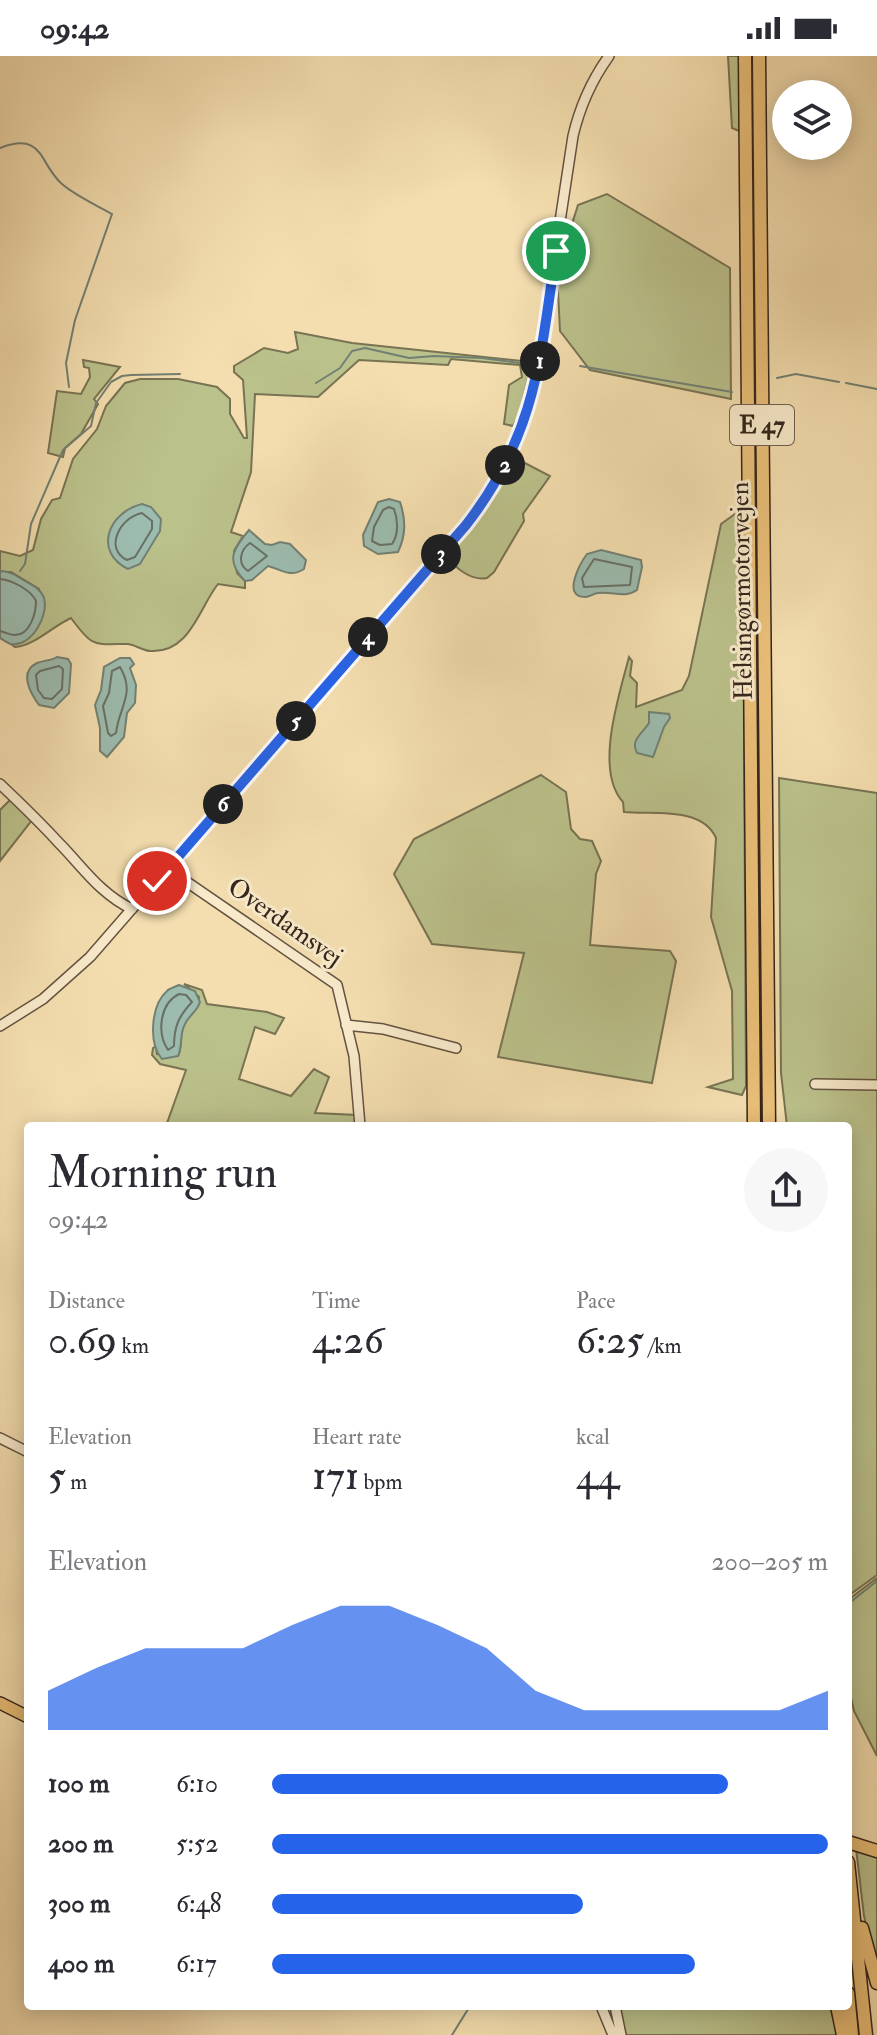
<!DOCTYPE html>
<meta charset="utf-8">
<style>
:root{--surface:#fff;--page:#f7f7f7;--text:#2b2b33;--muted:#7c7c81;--accent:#2563eb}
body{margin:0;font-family:"IM FELL Double Pica",serif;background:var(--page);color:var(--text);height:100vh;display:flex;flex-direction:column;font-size:30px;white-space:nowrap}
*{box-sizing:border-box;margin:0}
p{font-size:26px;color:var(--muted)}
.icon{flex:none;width:44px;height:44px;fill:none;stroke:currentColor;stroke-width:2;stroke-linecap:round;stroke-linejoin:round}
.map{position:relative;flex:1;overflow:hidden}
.sheet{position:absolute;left:24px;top:1066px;width:828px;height:888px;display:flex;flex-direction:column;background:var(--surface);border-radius:8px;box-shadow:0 4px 20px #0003}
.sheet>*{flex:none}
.tools{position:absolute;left:772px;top:24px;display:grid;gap:16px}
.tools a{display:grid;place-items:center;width:80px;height:80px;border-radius:50%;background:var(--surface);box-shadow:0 4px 20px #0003;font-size:40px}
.pin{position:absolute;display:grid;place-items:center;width:68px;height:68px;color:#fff;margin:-34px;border:4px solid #fff;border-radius:50%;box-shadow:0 2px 8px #0007}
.km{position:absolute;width:40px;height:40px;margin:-20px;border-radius:50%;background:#222;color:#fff;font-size:22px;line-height:40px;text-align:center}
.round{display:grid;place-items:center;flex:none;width:84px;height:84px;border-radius:42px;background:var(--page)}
.headline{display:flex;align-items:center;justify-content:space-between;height:136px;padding:0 24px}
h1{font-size:44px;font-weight:600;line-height:60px}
.figures{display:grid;grid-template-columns:repeat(3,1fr);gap:12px;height:136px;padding:8px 24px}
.figures div{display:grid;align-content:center}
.figures b{font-size:40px;font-weight:600}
.figures small{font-size:22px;font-weight:400}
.figures p{font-size:22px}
.chart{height:224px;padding:16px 24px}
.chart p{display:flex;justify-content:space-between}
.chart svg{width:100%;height:144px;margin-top:8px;fill:var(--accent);opacity:.7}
ul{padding:0 24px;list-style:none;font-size:26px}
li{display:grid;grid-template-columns:128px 96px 1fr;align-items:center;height:60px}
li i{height:20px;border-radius:10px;background:var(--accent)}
.status{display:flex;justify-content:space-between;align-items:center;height:56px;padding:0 40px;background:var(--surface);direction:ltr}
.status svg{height:22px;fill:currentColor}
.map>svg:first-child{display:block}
</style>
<div class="status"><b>09:42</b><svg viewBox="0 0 49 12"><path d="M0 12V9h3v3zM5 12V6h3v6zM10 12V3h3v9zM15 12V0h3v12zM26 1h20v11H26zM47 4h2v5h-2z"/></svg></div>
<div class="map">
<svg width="877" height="1979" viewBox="0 0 877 1979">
<rect width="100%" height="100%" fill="#f4deaf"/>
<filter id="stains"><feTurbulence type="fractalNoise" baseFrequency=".0025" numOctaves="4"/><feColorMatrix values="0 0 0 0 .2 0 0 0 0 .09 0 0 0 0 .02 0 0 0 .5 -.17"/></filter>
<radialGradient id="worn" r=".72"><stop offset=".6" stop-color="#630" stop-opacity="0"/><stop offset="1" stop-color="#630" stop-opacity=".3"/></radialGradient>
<path fill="#bbc18b" stroke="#787353" stroke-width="2" d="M728 0H739V75L732 72Z
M607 138 730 212 731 343 590 314 560 275 557 215 578 149Z
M295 276 352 287 532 306 519 359 513 370 504 368 509 329 522 321 520 309 451 303 448 309 359 304 318 341 255 338 251 416 231 476 243 480 234 495 237 517 245 525V532L218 528C199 552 190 597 151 595 143 595 136 589 128 588 93 588 93 592 71 562 53 570 34 590 15 591L11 588 23 586 39 533 11 516H0V495L20 500 33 494 41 463 52 444 60 442 73 403 97 373 106 350 125 327 140 323H178L217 331 230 343V358L244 382H247L243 324 234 316V310L264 292 288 297 298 293Z
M83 304 120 311 94 343 98 348 81 378 65 392 63 401 48 397 57 335 81 338 90 321 89 312 84 311Z
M521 405 550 420 523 458 524 465 494 516 487 522C472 525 455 513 448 500L494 439 513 408Z
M735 458 743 500 746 1030 742 1039 708 1031 733 1023 732 935 711 861 716 782C702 750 653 759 624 756L623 746C594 714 619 640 629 601L632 605 630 620 637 627 636 651 682 634 689 620 721 468Z
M541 719 566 736 571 773 580 783 592 785 601 805 596 818 590 889 670 895 676 905 652 1027 498 1001 524 897 432 888 394 818 414 783Z
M779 722 877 737V1519L848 1540V1070H787L781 1017Z
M12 742 32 764 0 805V754Z
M184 928 202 934 207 948 267 956 284 962 275 978 255 971 239 1023 291 1040 314 1013 329 1021 315 1057 357 1059 358 1070H166L186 1014 160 1008 152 999 153 992 156 990 157 998 178 1000C183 990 179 979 184 968 190 955 197 957 199 941Z
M877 1522V1700L854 1655 848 1628V1544Z
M856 1792 877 1800V1914L864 1860Z
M619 1950H830L838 1979H625Z"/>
<path fill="#9cbcaf" stroke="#728074" stroke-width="2" d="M389 443 400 446C406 464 406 479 398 496L378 498 364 490 363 479 378 446Z
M142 448 151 451 161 463 160 475 140 508 128 513C93 496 108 456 142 448Z
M249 474 265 488 272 489 280 486 290 488 306 504 304 513C290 522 283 514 268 510L252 524 245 525C225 505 233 493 249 474Z
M601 494 641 504 642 511 637 534C624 543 613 535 598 537 594 537 590 541 585 541 561 541 581 506 587 498Z
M2 515C12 516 17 520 25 525 32 529 41 533 44 542 49 559 32 591 11 588 7 587 4 584 0 582V516Z
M57 601 68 603 71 608 69 637 54 652 39 649C31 638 18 616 37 607 44 604 51 605 57 601Z
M120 602H130L134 608 130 612 136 629 135 647 127 657 124 681 107 701 100 695V672L95 649 101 634 104 611Z
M649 656 669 658 670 662 664 671 653 701 637 697C630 684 642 678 649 667Z
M179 929 195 935 200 946C197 956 189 959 185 968 179 979 183 989 178 1000L162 1003C148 987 151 949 167 935 170 932 175 931 179 929Z"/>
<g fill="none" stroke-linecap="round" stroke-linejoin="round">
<path stroke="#687065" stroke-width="2" d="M389 451 394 453C398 464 399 478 392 488L380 489 372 485 374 471 383 454Z
M142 457 152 465V473L135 501 127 504C103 492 121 461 142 457Z
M250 487 267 500 248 515C237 508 240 494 250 487Z
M594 503 632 511 630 529 584 531 582 522Z
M0 523C12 524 31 534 36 545 36 557 30 580 14 579 9 579 5 576 0 575
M59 610 63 613 62 633 52 643 44 642 38 634 36 619 40 615Z
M120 611C136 638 119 650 116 677L111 680 108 677 103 650 109 637 112 615Z
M179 938 186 939 192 946C179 960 174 970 174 990L168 994C157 978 159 948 179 938Z"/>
<path stroke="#728074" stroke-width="2" d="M0 92C44 75 39 108 62 128 76 140 96 149 112 158L75 264 66 307 69 331
M580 310 732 336
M777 322 796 318 839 326
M316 327 340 312 352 295 365 292 409 302 434 300 482 302 527 308
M846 327 877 333
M20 515 25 508 31 468 63 394 91 370 96 347 111 326 122 320 131 319 180 318
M848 1548 877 1525
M452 1979 470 1950"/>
<defs>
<path id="minor" d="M0 728C20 747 40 766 58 786 82 810 100 838 132 853
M168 813 337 929 354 1000 360 1070
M346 969 383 973 456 992
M0 970 43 943 90 901 466 469C527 391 536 326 550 231 558 181 565 130 573 80 580 50 591 25 609 0
M815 1028 877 1029
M0 1382 28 1396
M601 1950 613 1979
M615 1950 621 1979"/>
<path id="major" d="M0 1647 28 1661"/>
<path id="highway" d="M745 0 754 1070
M759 0 769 1070
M848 1786 877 1795
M848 1806 866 1979
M862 1872 877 1927
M848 1937 852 1979
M837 1950 843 1979"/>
</defs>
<use href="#minor" stroke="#645340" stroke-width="12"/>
<use href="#major" stroke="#34251b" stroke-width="14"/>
<use href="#highway" stroke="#34251b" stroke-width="15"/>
<use href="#minor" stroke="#f8eacb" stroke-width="9"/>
<use href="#major" stroke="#eabf78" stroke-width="11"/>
<use href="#highway" stroke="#eabf78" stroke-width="12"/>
</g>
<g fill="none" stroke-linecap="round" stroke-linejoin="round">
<defs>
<path id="route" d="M157 825 466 469C536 379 540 304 556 195"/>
</defs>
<use href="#route" stroke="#fff" stroke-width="16"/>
<use href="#route" stroke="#2563eb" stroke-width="10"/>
</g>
<g text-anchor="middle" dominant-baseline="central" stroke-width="6" stroke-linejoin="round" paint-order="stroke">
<rect fill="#f8eacb" stroke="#6f6050" stroke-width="2" x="730" y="349" width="64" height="40" rx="6"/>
<g font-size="24" font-weight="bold" fill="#34251b">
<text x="762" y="369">E 47</text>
</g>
<g font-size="26" fill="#34251b" stroke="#f8eacb">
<text transform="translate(742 535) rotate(-91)">Helsingørmotorvejen</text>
<text transform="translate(285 866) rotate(35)">Overdamsvej</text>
</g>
</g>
<rect width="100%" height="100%" filter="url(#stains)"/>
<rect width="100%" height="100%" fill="url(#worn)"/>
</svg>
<div class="tools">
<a><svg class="icon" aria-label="layers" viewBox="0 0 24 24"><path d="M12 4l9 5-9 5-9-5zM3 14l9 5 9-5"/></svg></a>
</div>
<div class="pin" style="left:556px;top:195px;background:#1e9e55"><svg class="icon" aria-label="arrive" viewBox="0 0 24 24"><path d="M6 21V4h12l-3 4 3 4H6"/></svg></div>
<div class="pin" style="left:157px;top:825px;background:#d93025"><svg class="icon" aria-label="check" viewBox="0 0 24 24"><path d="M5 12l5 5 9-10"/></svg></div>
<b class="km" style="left:540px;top:305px">1</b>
<b class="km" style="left:505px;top:409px">2</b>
<b class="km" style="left:441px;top:498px">3</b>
<b class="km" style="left:368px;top:581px">4</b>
<b class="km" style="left:296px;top:665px">5</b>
<b class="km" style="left:223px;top:748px">6</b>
<section class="sheet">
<div class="headline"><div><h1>Morning run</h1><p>09:42</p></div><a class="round"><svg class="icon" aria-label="share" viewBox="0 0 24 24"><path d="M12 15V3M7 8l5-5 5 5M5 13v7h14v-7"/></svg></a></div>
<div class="figures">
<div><p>Distance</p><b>0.69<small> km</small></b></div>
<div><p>Time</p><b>4:26</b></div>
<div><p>Pace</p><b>6:25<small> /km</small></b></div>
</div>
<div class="figures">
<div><p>Elevation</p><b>5<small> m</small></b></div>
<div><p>Heart rate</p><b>171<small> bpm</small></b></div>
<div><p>kcal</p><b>44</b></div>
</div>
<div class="chart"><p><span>Elevation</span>200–205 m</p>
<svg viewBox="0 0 160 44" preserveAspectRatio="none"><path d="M0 44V32L10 25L20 19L30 19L40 19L50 12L60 6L70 6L80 12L90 19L100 32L110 38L120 38L130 38L140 38L150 38L160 32V44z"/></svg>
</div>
<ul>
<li><b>100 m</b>6:10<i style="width:82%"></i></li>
<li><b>200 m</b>5:52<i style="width:100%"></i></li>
<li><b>300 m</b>6:48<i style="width:56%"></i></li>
<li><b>400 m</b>6:17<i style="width:76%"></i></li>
</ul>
</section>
</div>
